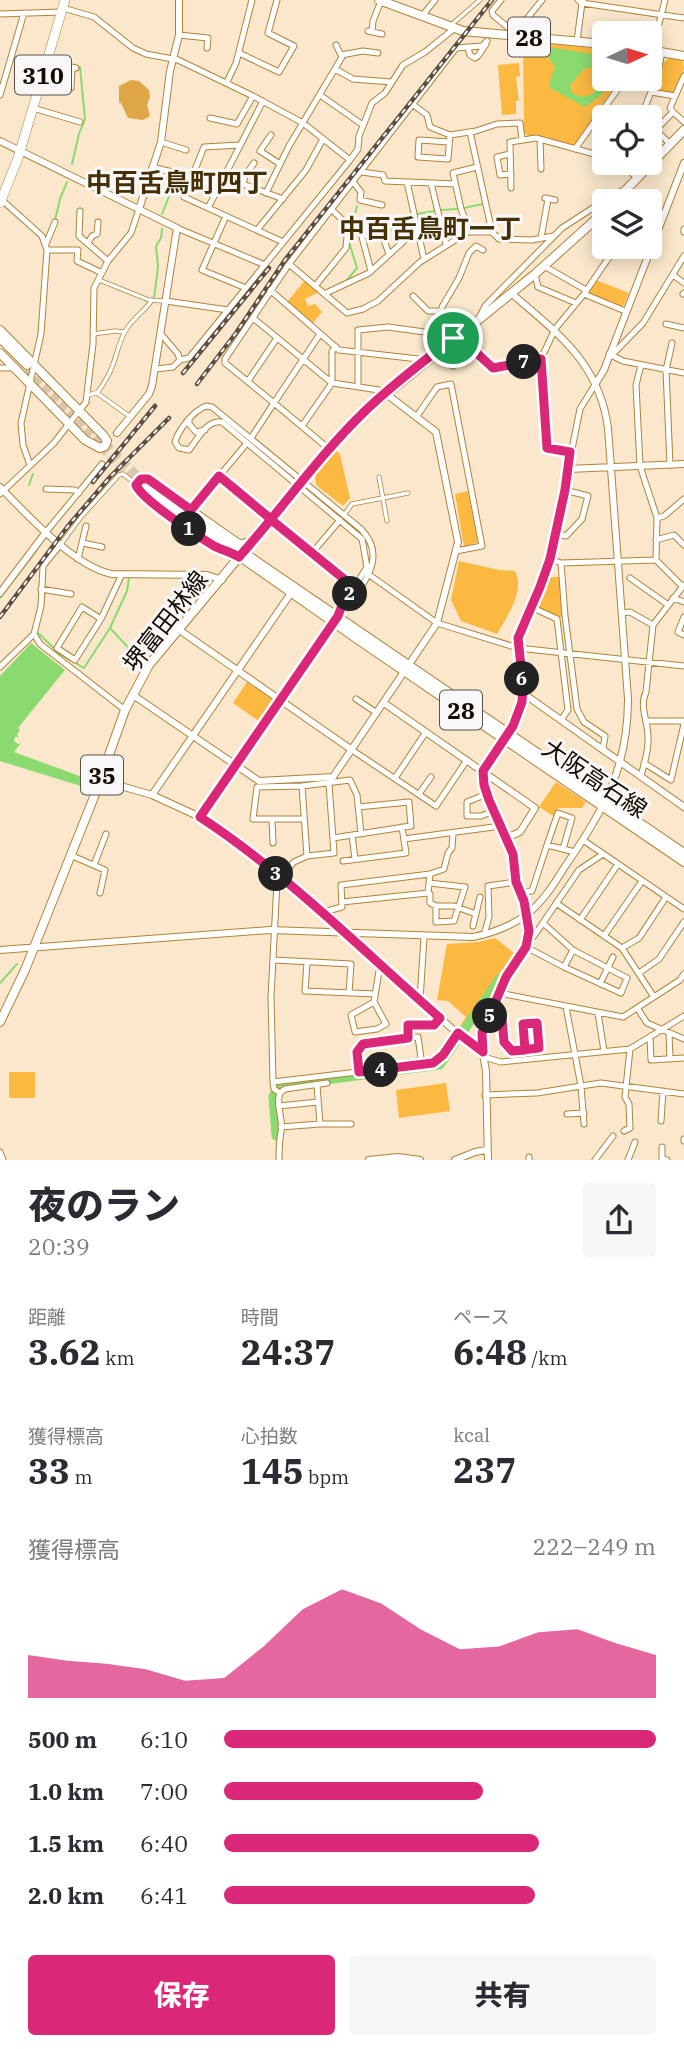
<!DOCTYPE html>
<html lang="ja">
<meta charset="utf-8">
<style>
:root{--surface:#fff;--page:#f7f7f7;--text:#2b2b33;--muted:#7c7c81;--accent:#db2777}
body{margin:0;font-family:"IBM Plex Serif","Noto Sans JP",serif;background:var(--page);color:var(--text);height:100vh;display:flex;flex-direction:column;font-size:26px;white-space:nowrap}
*{box-sizing:border-box;margin:0}
p{font-size:23px;color:var(--muted)}
.icon{flex:none;width:38px;height:38px;fill:none;stroke:currentColor;stroke-width:2;stroke-linecap:round;stroke-linejoin:round}
.map{position:relative;height:1160px;overflow:hidden}
.sheet{display:flex;flex-direction:column;background:var(--surface);flex:1}
.sheet>*{flex:none}
.needle{width:46px;rotate:86deg}
.tools{position:absolute;left:592px;top:21px;display:grid;gap:14px}
.tools a{display:grid;place-items:center;width:70px;height:70px;border-radius:7px;background:var(--surface);box-shadow:0 4px 18px #0003;font-size:35px}
.pin{position:absolute;display:grid;place-items:center;width:60px;height:60px;color:#fff;margin:-30px;border:4px solid #fff;border-radius:50%;box-shadow:0 2px 7px #0007}
.km{position:absolute;width:35px;height:35px;margin:-18px;border-radius:50%;background:#222;color:#fff;font-size:19px;line-height:35px;text-align:center}
.round{display:grid;place-items:center;flex:none;width:74px;height:74px;border-radius:7px;background:var(--page)}
.summary{display:flex;align-items:center;justify-content:space-between;height:119px;padding:0 28px}
h1{font-size:38px;font-weight:800;line-height:52px}
.stats{display:grid;grid-template-columns:repeat(3,1fr);gap:10px;height:119px;padding:7px 28px}
.stats div{display:grid;align-content:center}
.stats b{font-size:35px;font-weight:800}
.stats small{font-size:19px;font-weight:400}
.stats p{font-size:19px}
.chart{height:196px;padding:14px 28px}
.chart p{display:flex;justify-content:space-between}
.chart svg{width:100%;height:126px;margin-top:7px;fill:var(--accent);opacity:.7}
.cta{display:flex;gap:14px;margin-top:auto;padding:14px 28px}
.cta a{flex:1;height:80px;border-radius:7px;background:var(--accent);color:#fff;font-size:28px;font-weight:800;line-height:80px;text-align:center}
.cta a+a{background:var(--page);color:var(--text)}
ul{padding:0 28px;list-style:none;font-size:23px}
li{display:grid;grid-template-columns:112px 84px 1fr;align-items:center;height:52px}
li i{height:18px;border-radius:9px;background:var(--accent)}
.map>svg:first-child{display:block}
</style>
<div class="map">
<svg width="684" height="1160" viewBox="0 0 684 1160">
<rect width="100%" height="100%" fill="#fbe8cc"/>
<path fill="#fbb942" d="M523 41 604 49V79H620L575 145 529 137 524 132Z
M669 58 683 60 684 69 672 94 655 90 664 62Z
M519 63 520 76 516 77 519 101H516V114L502 115 498 65Z
M306 279 321 291 305 299 308 306 315 304 322 312 312 324 287 302Z
M596 280 629 293 624 305 621 306 589 293V290Z
M336 450 340 454 350 498 343 506 316 485 315 475Z
M468 491 478 542 464 547 455 494Z
M459 561 499 570 515 571C525 591 508 615 497 634L461 621 451 600Z
M548 577H561L563 618 537 607Z
M247 682 273 699V703L260 722 233 703Z
M556 782 586 802 582 808H558L555 817 539 807Z
M495 938 514 953 461 1031 458 1029 466 1017 448 1001 437 1000 447 944 478 942Z
M9 1072H35V1098H9Z
M446 1083 450 1111 399 1118 396 1090Z"/>
<path fill="#dfa746" d="M131 80 139 81 149 90 150 97 147 105 150 116 143 120 128 118 121 103H119V86Z"/>
<path fill="#8bda6f" fill-rule="evenodd" d="M549 47 604 56V79H614L601 95 585 107 550 88 549 83 555 67 544 51ZM589 68H600L603 82C592 95 589 101 572 93L570 85 584 69Z
M31 643 65 670 18 728 20 730 17 735 19 737H15L14 741 18 744 21 743 14 752 93 781 90 789 0 761V676Z"/>
<g fill="none" stroke-linecap="round" stroke-linejoin="round">
<path stroke="#8bda6f" stroke-width="2" d="M72 164 79 134 85 119 80 67
M464 208 483 204
M440 210 458 209
M162 214 177 176
M417 214 435 211
M55 220 60 199 67 182
M353 223 357 206
M377 227H383L385 232 404 222
M347 280 357 268 349 242
M154 298 158 267 156 246 161 238 162 229
M29 485 33 474
M0 598 37 550
M110 628 127 591 129 578
M38 633 60 654 70 660
M74 662 84 668 110 628 137 657 148 655
M0 983 17 964"/>
<path stroke="#8bda6f" stroke-width="9" d="M276 1136 273 1096 280 1086 440 1065 500 978"/>
<path stroke="#d9c7ad" stroke-width="8" stroke-dasharray="8 4" stroke-linecap="butt" d="M29 367 144 482
M25 371 140 486"/>
<defs>
<path id="pedestrian" d="M450 26 480 0
M99 280 149 300 164 301
M93 334 115 331 124 332
M97 393 129 416
M89 395 98 392C103 384 109 376 112 367 117 355 119 341 126 330 133 318 144 312 152 300
M379 477 387 521
M344 515 352 504 408 493
M61 544 81 517 119 475 123 474 136 484"/>
<path id="minor" d="M501 0 492 11 493 15 510 29 525 21
M583 0 582 3 684 18
M63 8 94 17 133 48 146 54 178 60 253 96 303 123 350 160
M0 14 61 12
M422 16 435 0
M368 31 382 34
M372 32 373 21 381 1
M179 35 208 38 207 48
M524 37 525 21 542 0
M577 41 582 3 578 0
M468 48 470 55 475 58 478 56 486 44
M652 51 665 0
M239 53 279 72 294 46 268 33 277 0
M341 55 363 51 378 53
M46 62 76 68
M335 69 353 79 391 82
M227 82 236 63 252 0
M71 88 72 68
M651 92 675 96
M0 95 24 13
M320 95 363 125
M412 104 427 115 430 127 450 135 476 131 497 124 520 123 522 139
M33 108 80 122
M673 112 684 122
M641 117 657 77 662 52
M210 118 237 124 253 96
M649 123 670 144
M470 132 492 232 499 239 532 240 553 236
M271 135 260 151 280 164
M649 137 673 112 670 108 684 76
M540 139 541 169
M161 142 186 150
M449 142 419 140 418 157 448 159 450 135
M240 145 204 147 184 197 283 242
M575 149 625 79
M510 154 497 157 500 175 511 174
M620 163 637 178
M152 167 192 177
M362 172 383 175 385 181 455 184
M224 177 283 199
M353 182 361 192 360 200 382 205
M407 182 424 259
M431 183 446 245
M243 185 245 176 254 163
M511 188 510 142 536 138 598 155 604 154
M266 193 289 146 342 57 336 45
M545 198 555 200
M2 200 42 236 47 250 41 334 21 423 23 445 30 465
M208 208 263 101
M80 211 79 236 108 261
M226 216 202 270 246 288
M649 222 656 231
M177 228 265 265
M684 229V232
M257 230 306 170 323 139
M470 232 461 209 453 173 477 167
M541 238 548 199
M88 243 92 236 97 234 98 222
M46 244 55 222
M47 250H78L77 261 100 272
M289 264 347 313 363 309 378 301 420 262 468 232H492
M544 266 586 290
M371 271 362 237 380 229 389 254
M535 274 538 287 576 303
M673 275 684 283
M316 285 346 248 348 225 332 210
M270 290 339 350 427 360
M326 293 369 273 417 229
M584 294 625 311
M683 294 684 293
M413 296 428 311H442
M166 301 228 310
M480 316 485 306 562 228 616 193 624 191
M253 318 332 383 379 390 385 393
M666 324 684 328
M161 334 178 354 180 360
M320 334 274 403 329 449
M447 335 442 319V307L459 278 469 253 476 246 483 250
M457 335 493 368 541 359
M440 350 453 366 473 351
M609 354 623 361 684 373
M612 355 643 323 684 256
M641 365 636 385 640 466 657 518 656 560
M0 368H14
M156 369 173 367 180 360 189 358 350 160 358 149 359 136 372 103 385 93 403 65 425 52 455 28
M248 381 277 338
M358 386V330L388 327 447 335 453 338
M206 406 212 407 361 529C383 552 371 573 356 595 351 603 346 610 338 616L341 608 367 567 362 539 222 422C206 420 198 439 189 450L179 448 175 442C179 429 193 411 206 406Z
M417 416 437 387 451 384 482 546 456 551
M189 420V424L196 432 205 430
M302 426 332 383V351L336 347
M251 438 274 403 225 363V359L289 264 456 48 482 46 487 41
M570 452 547 448 541 359 555 329 584 294 616 247
M670 465 666 370 672 343
M219 476 355 588
M46 489 75 490 79 493
M0 494 54 443 86 402 93 344 94 288 108 261 131 233 139 209
M191 510 247 443
M657 518 664 516 684 499
M46 532 102 464
M555 533 566 536 582 519 588 496 565 490
M656 540 674 535 684 545
M83 543 102 547
M228 550C211 547 144 501 136 485L142 478 149 479 240 543 252 540
M312 553 340 520
M78 559 86 526
M550 559 561 563 656 560 683 587
M561 563 565 616 577 709 584 722 605 736 603 749
M368 574 437 623 518 648 684 666
M630 578 667 604
M41 589 71 594
M673 598 684 602
M531 607 557 619 568 710 561 720
M622 613 630 612 653 625
M684 617 678 632 684 635
M101 619 82 607 57 648 75 660 101 619 122 574
M34 634 40 644 125 710
M518 648V637L540 587 550 559 580 409 596 383
M0 667 34 634 41 606 43 566 61 544
M356 699 377 713
M646 721H684
M352 750 436 806 467 760
M644 763 671 780 684 724
M641 776C644 764 649 750 648 737 648 721 639 706 646 692L653 625 684 585
M395 778 426 732
M302 786 307 856
M419 794 431 777
M487 794 467 802V816H481L494 811
M272 819 273 843
M304 819H253L257 787 302 786 350 780 357 795 361 834
M352 835 355 859
M333 838 411 826 409 802 358 807
M404 839 501 826
M583 840 684 909
M547 845 558 813 572 818 563 849
M70 855 105 870 100 893
M343 861 406 853 402 827
M94 865 106 834
M429 883 465 887 454 921 436 922V906
M520 892 532 891 547 845 575 852
M428 893 430 894V903L436 906H454L476 914
M342 902 428 893 430 874
M556 903 622 948 654 997
M320 913 342 907 341 885 430 874 444 869 448 853 452 848 453 833
M580 920 618 864
M473 926 480 897
M484 935 489 917 488 886 516 882
M604 936 642 881
M528 940 534 936 579 870 603 854
M526 947 564 967 621 993 627 978 573 950 543 923
M622 948 639 938 666 897
M274 960 351 964 349 993
M307 962 305 991 375 994
M564 967 573 950
M639 973 659 959 684 922
M600 984 613 957
M499 993 623 1017 680 980 684 974
M420 1000 424 937
M374 1002 386 1024 377 1029 355 1032 351 1015 374 1002 380 965
M566 1007 581 1086 601 1083 684 1094
M638 1009 647 1023 684 1039
M598 1013 604 1051
M489 1017 494 1020 502 1019 504 1042 512 1051 525 1050 523 1024 537 1023 539 1048 525 1050
M669 1033 670 1059
M650 1037 651 1060 684 1058
M408 1038V1025H434L440 1018
M484 1057 501 1062 630 1049 684 1016
M359 1072 357 1052 363 1044 393 1038 418 1037 422 1065
M273 1082 433 1063 443 1055 458 1033
M280 1093 274 1089 273 1082 271 997 277 882 294 862 307 856 334 853 329 784
M280 1093 285 1089 327 1083
M485 1095 537 1093 581 1086 584 1124
M279 1106 318 1102
M567 1114 584 1113
M661 1121 663 1091
M320 1124H351
M281 1127 320 1124 317 1085
M624 1131 630 1128 629 1104 625 1097 630 1049
M684 1141V1139
M662 1147V1159L667 1160
M0 1152 3 1160
M529 1157V1160
M279 1160C279 1150 279 1142 281 1132 284 1119 275 1106 280 1093
M595 1160 613 1136
M628 1160 635 1142"/>
<path id="tertiary" d="M0 141 177 228 152 386 149 394 117 433
M139 209 161 142 170 71 179 35V0
M596 383 604 370 684 163
M568 469 684 464
M0 487C26 514 75 567 112 574L207 575 222 580
M0 593 46 532
M178 629 352 750
M524 694 684 807
M133 695 259 781 333 777 437 623 458 542 436 432 385 393
M384 703 535 808 520 832 506 838
M100 780 152 795 200 817 238 843 280 877 474 1048 483 1052
M152 795 291 593
M200 817 335 621
M0 950 270 930 473 937C492 933 511 927 527 914 543 902 554 884 564 868 603 812 628 769 628 699L608 428C599 362 558 334 511 293
M369 1160 398 1157 420 1160
M455 1160 475 1152 486 1150
M488 1160 486 1071 481 1043 482 1033 506 977 526 947 529 931 524 901 516 882 513 854 487 794 483 771C498 748 523 721 524 692 524 678 520 662 518 648"/>
<path id="primary" d="M379 0 463 31 604 44
M649 50 684 56
M615 201 684 130
M0 330 104 436 107 441 105 446 100 448 85 440 0 353
M0 338 27 365
M144 482 196 520 684 853
M140 486 357 639 684 862
M0 1022 25 970 94 797 125 710 149 665 329 449 362 414 535 274 604 212"/>
<path id="trunk" d="M0 203 18 158 65 0"/>
</defs>
<use href="#pedestrian" stroke="#af8338" stroke-width="5"/>
<use href="#minor" stroke="#af8338" stroke-width="7"/>
<use href="#tertiary" stroke="#af8338" stroke-width="8"/>
<use href="#primary" stroke="#af8338" stroke-width="10"/>
<use href="#trunk" stroke="#af8338" stroke-width="10"/>
<use href="#pedestrian" stroke="#fff" stroke-width="3.5"/>
<use href="#minor" stroke="#fff" stroke-width="5"/>
<use href="#tertiary" stroke="#fff" stroke-width="6"/>
<use href="#primary" stroke="#fff" stroke-width="8"/>
<use href="#trunk" stroke="#fff" stroke-width="9"/>
<defs>
<path id="rail" d="M183 373 269 268
M197 384 236 333 285 260 492 0
M93 482 155 406
M0 617 68 526 110 477 169 418"/>
</defs>
<use href="#rail" stroke="#5c4d3e" stroke-width="4.5"/>
<use href="#rail" stroke="#f8f8f8" stroke-width="2" stroke-dasharray="5" stroke-linecap="butt"/>
</g>
<g fill="none" stroke-linecap="round" stroke-linejoin="round">
<defs>
<path id="route" d="M453 338C422 363 390 386 362 414 317 458 281 510 239 557 231 552 222 550 214 546 198 536 142 500 136 485L141 479H148L191 510 219 476 266 515 274 522 355 588 341 608 338 616 200 817C287 874 362 950 440 1018L434 1025H408V1038L363 1044 357 1052 359 1072 433 1063 443 1055 458 1033 483 1052 482 1033 489 1017 494 1020 502 1019 504 1042 512 1051 525 1050 523 1024 537 1023 539 1048 512 1051 504 1042 502 1019 494 1020 489 1017 506 977 526 947 529 931 524 901 516 882 513 854 489 800 484 785 483 771 513 726 522 702 523 686 518 638 540 587 550 559 565 490 570 452 547 448 541 359 493 368 457 335 453 338"/>
</defs>
<use href="#route" stroke="#fff" stroke-width="14"/>
<use href="#route" stroke="#db2777" stroke-width="9"/>
</g>
<g text-anchor="middle" dominant-baseline="central" stroke-width="6" stroke-linejoin="round" paint-order="stroke">
<g fill="#f8f8f8" stroke="#5a514a" stroke-width="2">
<rect x="508" y="17.5" width="42" height="39" rx="5"/>
<rect x="15" y="55.5" width="56" height="39" rx="5"/>
<rect x="440" y="690.5" width="42" height="39" rx="5"/>
<rect x="81" y="755.5" width="42" height="39" rx="5"/>
</g>
<g font-size="23" font-weight="bold" fill="#160900">
<text x="529" y="37">28</text>
<text x="43" y="75">310</text>
<text x="461" y="710">28</text>
<text x="102" y="775">35</text>
</g>
<g font-size="24" fill="#160900" stroke="#f8f8f8">
<text transform="translate(165 621) rotate(-52)">堺富田林線</text>
<text transform="translate(595 778) rotate(34)">大阪高石線</text>
</g>
<g font-size="26" font-weight="bold" fill="#452f04" stroke="#f8f8f8">
<text x="177" y="182">中百舌鳥町四丁</text>
<text x="430" y="228">中百舌鳥町一丁</text>
</g>
</g>
</svg>
<div class="tools">
<a><svg class="needle" viewBox="-14 -14 28 28"><path d="M0-13l5 13h-10z" fill="#e53935"/><path d="M0 13l5-13h-10z" fill="#7c7c81"/></svg></a>
<a><svg class="icon" aria-label="locate" viewBox="0 0 24 24"><circle cx="12" cy="12" r="6"/><path d="M12 2v4M12 18v4M2 12h4M18 12h4"/></svg></a>
<a><svg class="icon" aria-label="layers" viewBox="0 0 24 24"><path d="M12 4l9 5-9 5-9-5zM3 14l9 5 9-5"/></svg></a>
</div>
<div class="pin" style="left:453px;top:338px;background:#1e9e55"><svg class="icon" aria-label="arrive" viewBox="0 0 24 24"><path d="M6 21V4h12l-3 4 3 4H6"/></svg></div>
<b class="km" style="left:189px;top:529px">1</b>
<b class="km" style="left:350px;top:594px">2</b>
<b class="km" style="left:276px;top:874px">3</b>
<b class="km" style="left:381px;top:1070px">4</b>
<b class="km" style="left:490px;top:1016px">5</b>
<b class="km" style="left:522px;top:679px">6</b>
<b class="km" style="left:524px;top:362px">7</b>
</div>
<section class="sheet">
<div class="summary"><div><h1>夜のラン</h1><p>20:39</p></div><a class="round"><svg class="icon" aria-label="share" viewBox="0 0 24 24"><path d="M12 15V3M7 8l5-5 5 5M5 13v7h14v-7"/></svg></a></div>
<div class="stats">
<div><p>距離</p><b>3.62<small> km</small></b></div>
<div><p>時間</p><b>24:37</b></div>
<div><p>ペース</p><b>6:48<small> /km</small></b></div>
</div>
<div class="stats">
<div><p>獲得標高</p><b>33<small> m</small></b></div>
<div><p>心拍数</p><b>145<small> bpm</small></b></div>
<div><p>kcal</p><b>237</b></div>
</div>
<div class="chart"><p><span>獲得標高</span>222–249 m</p>
<svg viewBox="0 0 160 44" preserveAspectRatio="none"><path d="M0 44V29L10 31L20 32L30 34L40 38L50 37L60 26L70 13L80 6L90 11L100 20L110 27L120 26L130 21L140 20L150 25L160 29V44z"/></svg>
</div>
<ul>
<li><b>500 m</b>6:10<i style="width:100%"></i></li>
<li><b>1.0 km</b>7:00<i style="width:60%"></i></li>
<li><b>1.5 km</b>6:40<i style="width:73%"></i></li>
<li><b>2.0 km</b>6:41<i style="width:72%"></i></li>
</ul>
<div class="cta"><a>保存</a><a>共有</a></div>
</section>
